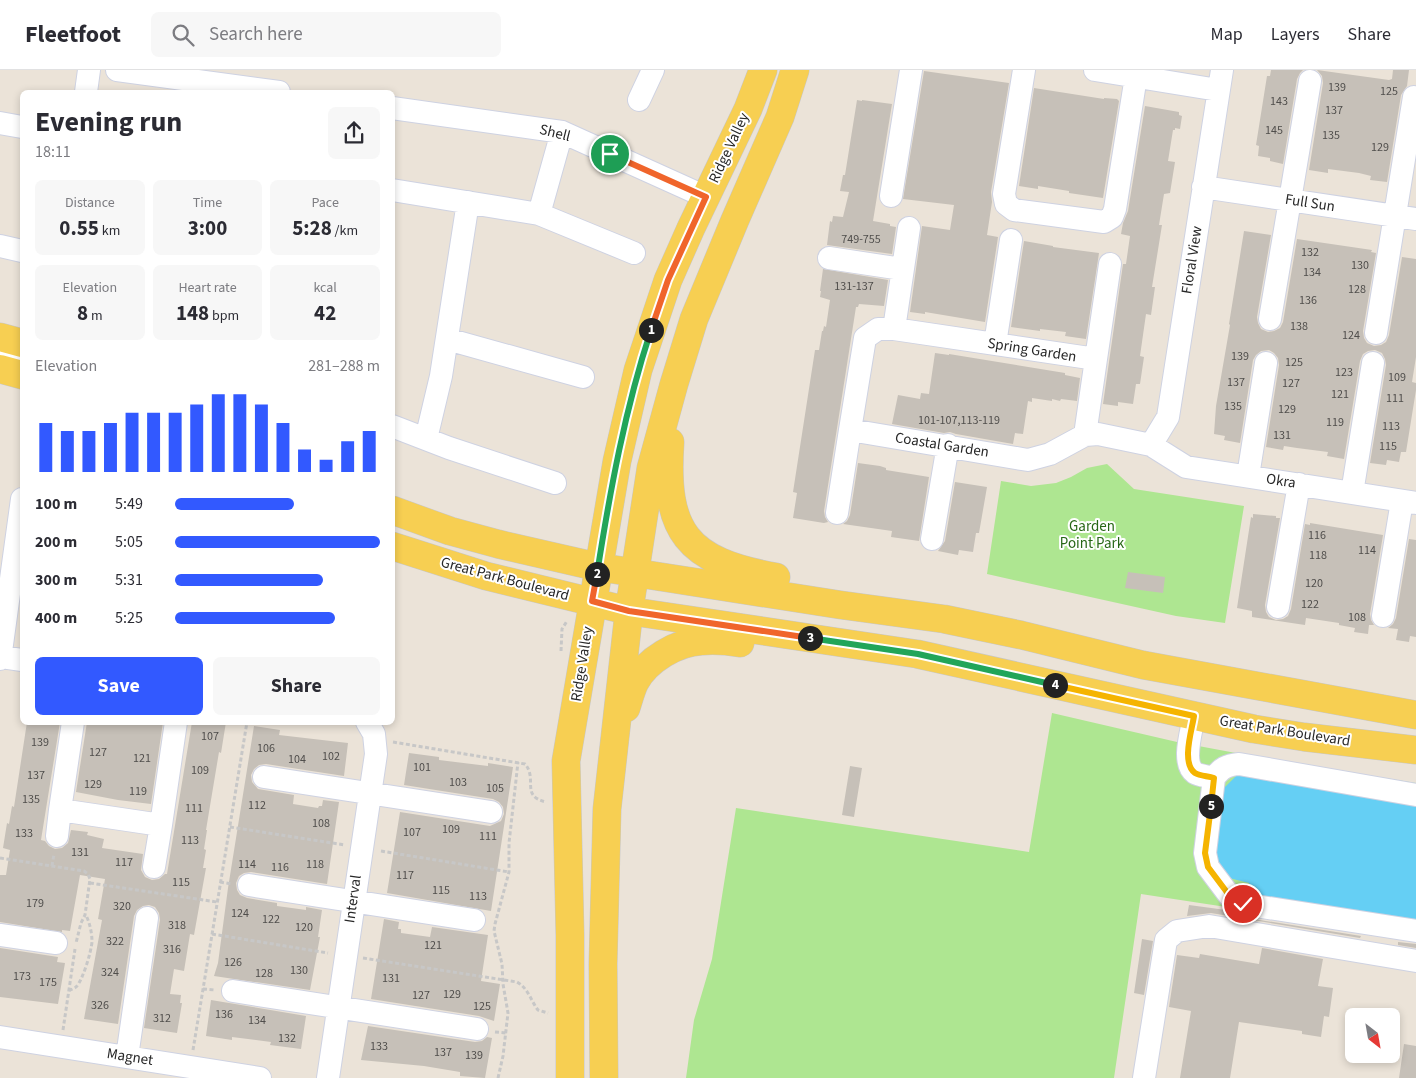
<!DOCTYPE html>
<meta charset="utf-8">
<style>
:root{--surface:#fff;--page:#f7f7f7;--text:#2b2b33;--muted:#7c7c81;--line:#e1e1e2;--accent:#3259ff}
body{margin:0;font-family:"Source Sans 3",sans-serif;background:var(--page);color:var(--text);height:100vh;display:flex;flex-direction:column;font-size:19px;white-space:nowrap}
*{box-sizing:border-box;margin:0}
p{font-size:16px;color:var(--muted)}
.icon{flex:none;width:28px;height:28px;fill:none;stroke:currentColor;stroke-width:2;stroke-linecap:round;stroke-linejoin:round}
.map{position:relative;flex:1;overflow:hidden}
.side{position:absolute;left:20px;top:20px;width:375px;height:635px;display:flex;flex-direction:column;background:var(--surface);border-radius:8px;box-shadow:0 2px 8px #0003}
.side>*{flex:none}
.needle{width:32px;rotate:149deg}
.controls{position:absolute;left:1345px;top:938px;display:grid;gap:10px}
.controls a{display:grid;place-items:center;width:55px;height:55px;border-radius:8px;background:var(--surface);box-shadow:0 2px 8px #0003;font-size:25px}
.pin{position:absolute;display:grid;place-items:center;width:42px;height:42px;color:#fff;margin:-21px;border:2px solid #fff;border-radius:50%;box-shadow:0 1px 5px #0007}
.km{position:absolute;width:25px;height:25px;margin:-12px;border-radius:50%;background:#222;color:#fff;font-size:14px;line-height:25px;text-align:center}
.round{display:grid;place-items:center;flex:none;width:52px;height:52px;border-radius:8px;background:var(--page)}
.headline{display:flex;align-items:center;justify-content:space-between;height:85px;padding:0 15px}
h1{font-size:28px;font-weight:700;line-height:38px}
.figures{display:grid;grid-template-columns:repeat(3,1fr);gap:8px;height:85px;padding:5px 15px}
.figures div{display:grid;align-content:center;border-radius:8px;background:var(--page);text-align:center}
.figures b{font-size:21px;font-weight:700}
.figures small{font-size:14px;font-weight:400}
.figures p{font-size:14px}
.chart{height:140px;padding:10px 15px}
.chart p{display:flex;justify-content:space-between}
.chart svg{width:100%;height:90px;margin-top:5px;stroke:var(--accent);stroke-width:6}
.button{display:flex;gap:10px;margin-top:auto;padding:10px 15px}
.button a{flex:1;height:58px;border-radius:8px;background:var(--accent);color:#fff;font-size:20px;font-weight:700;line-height:58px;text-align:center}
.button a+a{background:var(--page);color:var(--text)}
ul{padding:0 15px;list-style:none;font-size:16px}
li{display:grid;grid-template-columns:80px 60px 1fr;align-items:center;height:38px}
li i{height:12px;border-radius:6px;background:var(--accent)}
header{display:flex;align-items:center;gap:30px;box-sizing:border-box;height:70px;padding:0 25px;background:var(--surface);border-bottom:1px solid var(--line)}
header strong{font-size:24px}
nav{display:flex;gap:28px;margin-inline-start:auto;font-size:18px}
.search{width:350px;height:45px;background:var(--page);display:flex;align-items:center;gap:12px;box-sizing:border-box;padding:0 18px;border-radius:8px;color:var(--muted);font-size:19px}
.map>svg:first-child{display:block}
</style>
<header>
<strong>Fleetfoot</strong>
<div class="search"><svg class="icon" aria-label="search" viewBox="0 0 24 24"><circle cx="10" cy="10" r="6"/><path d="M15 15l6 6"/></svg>Search here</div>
<nav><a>Map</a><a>Layers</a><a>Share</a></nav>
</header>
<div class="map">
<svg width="1416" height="1008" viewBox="0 0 1416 1008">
<rect width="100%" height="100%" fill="#ebe3d8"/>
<path fill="#aee691" d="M1107 394 1134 419 1244 436 1225 553 1176 546 987 504 1001 411 1031 416 1056 413 1071 407 1087 398Z
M1052 643 1177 672 1279 691 1416 713V866L1141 824 1114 1008H686L694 950 712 889 736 738 1029 782Z"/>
<path fill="#65cff4" d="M1238 704 1416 730V853L1252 828 1249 813 1229 808 1220 802 1214 776 1223 719Z"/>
<path fill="#c6c0b8" d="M1271 0H1303L1300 3 1297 9 1283 94 1270 91V88L1258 86 1259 76 1256 75 1267 6H1270Z
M1317 0 1389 10 1392 9 1393 0H1409L1407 16 1401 25 1387 112 1370 110 1371 106 1359 103 1328 99V103L1309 100 1323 13 1322 6Z
M924 1 1009 13 991 122 992 132 987 165 998 167 985 252 925 242V244L910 242 922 156 950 160 954 135 903 129Z
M1034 18 1104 29V28L1117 29 1119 31 1103 128 1069 123V121L1038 116V119L1019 116Z
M857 30 862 31V30L892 34 873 151 890 154V156L896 157 892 184 827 175 830 151 832 152 833 146 843 147 849 122 840 121 843 105H845Z
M1145 36 1179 42V45L1182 46 1180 59 1175 58V60H1173L1168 91 1175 92 1170 123 1164 124 1159 155H1162L1152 217H1155L1151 245 1146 244 1140 286 1144 287 1140 314H1136L1133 334 1118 332V336L1103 334 1123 194H1126L1130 166 1121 164 1123 153 1128 141Z
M1244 161 1271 165 1257 247 1258 253 1261 259 1268 262 1274 261 1280 258 1283 252 1297 169 1372 180 1371 182 1376 183 1363 261 1364 268 1367 273 1374 276 1381 275 1386 272 1389 265 1402 187 1416 189V287L1412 312 1416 313V320L1406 382H1401L1399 392 1387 390 1386 395 1370 393 1386 295 1385 289 1382 283 1375 280 1368 281 1363 284 1360 291 1344 389 1327 386 1328 382 1297 378 1284 376 1283 380 1266 377 1279 295 1278 288 1274 283 1269 280 1261 281 1256 285 1253 290 1240 373 1224 370 1225 366 1214 364 1216 336 1230 255 1229 254Z
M1024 171 1053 176V177L1099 183 1086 269 1065 266 1066 262 1040 259V261L1011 257Z
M823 199 888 210 884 236 859 234 858 237H856L824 441 825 447 828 452 824 453 793 448 797 423 793 422 815 280H819L822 261H823L824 256 826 257 830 230 820 227 821 221H820Z
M935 283 949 285V284L1065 303V305L1080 308 1077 331 1061 329 1060 331 1052 329V331L1032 328V332L1028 331 1023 364 1015 363 1013 374 956 364 950 362 944 363 892 354 898 325 920 329 921 323 929 324Z
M858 393 880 396 886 398V400L929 407 919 471 891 467 892 461 843 454 847 451 850 445Z
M955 412 987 417 979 463H976L973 482 959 480 958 485 938 481 945 471Z
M1253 444 1276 446V448H1280L1265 535 1266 542 1269 547 1276 550 1283 549 1288 546 1291 539 1305 454 1310 455V453L1383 465 1370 544 1371 550 1374 555H1369L1368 564 1354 562 1355 558 1339 555V553L1306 548 1305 555 1252 547V541L1237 538 1251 447 1253 448Z
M1409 469 1416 470V567L1410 566 1409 572 1396 570 1398 559 1388 558 1393 554 1396 548Z
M1128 502 1165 507 1163 523 1125 518Z
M27 652H60L41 770 45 771 49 776 55 779 62 778 68 773 71 760 88 762 87 765 104 769 102 778 143 784 141 800 145 807 152 810 159 809 165 804H167L192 652H226L221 683 219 682 206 760H207L204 779 206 780 203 798H206L194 865 190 864 184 901 174 899 170 924 181 925 180 933H182L177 963 144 958 160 850 159 843 155 837 149 835 143 836 137 840 134 846 118 954 84 949 102 850 98 849 105 809 80 805 70 861 62 860V862L0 852V805H6L10 780 3 778 7 753 9 754 12 736 14 737Z
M87 652H163L151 734 118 730 76 722Z
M254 656 280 660 279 665 348 673 344 706 266 694 259 695 254 699 251 705 252 712 258 719 294 725 293 734 318 738 319 736H322L323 730 339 732 327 814 251 802 244 803 239 806 236 813 237 820 240 825 247 828 277 833V836L306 840V837L322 840 318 867H320L310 920 214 906 218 893 228 818Z
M409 683 439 687V690L488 696V693L513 697 491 841 387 823 400 742 490 756 501 751 504 744 503 737 499 732 493 729 404 715Z
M850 696 862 698 854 747 842 745Z
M1189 835 1226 840 1241 847 1361 866 1360 868 1211 843 1187 846Z
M384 849 399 852 398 859H401V863L430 867 432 857 488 865 481 911 500 914 494 951 479 946 371 929Z
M1142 869 1153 871 1144 925 1134 923Z
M1398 872 1416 874V878L1398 875Z
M0 878 58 887 57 892 65 893 58 934 0 927Z
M1262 878 1323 889 1318 916 1333 918 1329 947 1324 946 1321 967 1302 964V961L1239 952 1230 1008H1180L1191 941 1169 937 1177 885 1199 888 1200 884 1259 894Z
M211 930 306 946 301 979 270 975 271 972 232 967V970L206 966Z
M368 956 475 972 482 971 487 967 492 968 485 1008 460 1006V1002L424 996 361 990Z
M1404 974 1416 976V1008H1399Z"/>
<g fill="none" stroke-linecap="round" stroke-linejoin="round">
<defs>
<path id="minor" d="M117 0 279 22
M1024 0 1004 124 1006 134 1014 140 1104 152 1112 147 1115 139 1137 0
M1095 0 1218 20
M86 22 89 0
M639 30 653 0
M392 38 562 62 706 127
M0 53 22 57
M1203 117 1416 149
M392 120 539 144 562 62
M891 126 911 0
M539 144 634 183
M0 176 22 181
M829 188 902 199
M1270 249 1310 11
M894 259 909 158
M1376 263 1414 27
M447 269 583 307
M995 274 1011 170
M0 285 22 290
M1096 289 1110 194
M392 356 449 378 555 413
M1085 365 1096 289 894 259H878L865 268 850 360 1028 390 1050 384 1085 365 1098 364 1151 375 1186 397 1416 433
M426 369 441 306 468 132
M1151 375 1168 347 1222 0
M1248 406 1266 293
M1352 423 1373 293
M837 443 850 360
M932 469 948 375
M1278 537 1299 414
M1383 546 1402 431
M0 587 22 590
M0 589 22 429
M1194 646C1192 660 1181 693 1195 703 1200 706 1208 706 1214 708
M73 652 60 740 161 755 176 652
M264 707 491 742
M1416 725 1239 694C1227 695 1221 698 1214 708L1205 783 1208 797 1232 829 1243 834 1416 861
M57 766 60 740
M154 797 161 755
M249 815 474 850
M0 865 56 873
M233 921 477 959
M0 967 260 1008
M127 987 147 848
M328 1008 376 684 374 664 367 652
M1144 1008 1166 870 1177 861 1209 856 1416 891"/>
<path id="major" d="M0 267 22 273
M0 299 22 305
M670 372C664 462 686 491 776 507
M392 440 450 461 498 474 598 497 841 535 944 549 1021 565 1143 595 1416 645
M392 476 486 506 629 541 917 584 1254 659 1304 667 1416 680
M626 638C629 629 631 620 635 612 647 590 677 572 702 571 715 570 728 571 740 573
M570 1008V865L566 691 617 391 638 300 668 210 691 158 748 39 763 0
M604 1008 603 894 607 739 629 541 651 398 674 314 694 249 735 150 780 47 795 0"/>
</defs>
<use href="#minor" stroke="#ced2e2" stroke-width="24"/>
<use href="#major" stroke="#c7c7c7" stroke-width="29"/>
<path stroke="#c7c7c7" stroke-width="3" stroke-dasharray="4 2.5" stroke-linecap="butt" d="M561 581 562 559 567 551
M393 672 525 694C538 709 520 726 546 732
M230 757 345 775
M381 781 509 802
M0 788 84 801 88 804 90 809 85 845 81 853 76 873
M52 796 54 784
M220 812 232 814
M90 813 217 832
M212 864 328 883
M363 888 517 912C528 918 531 931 538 940L548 943
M203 919 215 920
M69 921C70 920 75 918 76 917 83 910 91 882 92 872 92 863 90 854 86 845
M63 960 75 879
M495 962 506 963
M193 980 247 652
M498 1008 503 986 508 943 503 914 502 894 494 861 495 854 509 802V773L518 692"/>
<use href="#minor" stroke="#fff" stroke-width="22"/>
<use href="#major" stroke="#f7cf52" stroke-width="28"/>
</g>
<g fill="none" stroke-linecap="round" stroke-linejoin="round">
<defs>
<path id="split-1" d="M610 84 706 127 668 210 651 260"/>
<path id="split-2" d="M597 504C610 421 625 339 651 260"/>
<path id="split-3" d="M597 504 592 531 629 541 810 568"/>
<path id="split-4" d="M810 568 918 584 1055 615"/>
<path id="split-5" d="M1055 615 1194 646C1192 660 1181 693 1195 703 1200 706 1208 706 1214 708L1211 736"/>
<path id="split-6" d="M1211 736 1205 783 1208 797 1232 829 1243 834"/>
</defs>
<use href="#split-1" stroke="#fff" stroke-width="10"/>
<use href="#split-2" stroke="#fff" stroke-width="10"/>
<use href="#split-3" stroke="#fff" stroke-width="10"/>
<use href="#split-4" stroke="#fff" stroke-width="10"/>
<use href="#split-5" stroke="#fff" stroke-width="10"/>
<use href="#split-6" stroke="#fff" stroke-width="10"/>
<use href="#split-1" stroke="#f0652b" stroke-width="6"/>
<use href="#split-2" stroke="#22a559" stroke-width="6"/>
<use href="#split-3" stroke="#f0652b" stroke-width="6"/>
<use href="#split-4" stroke="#22a559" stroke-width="6"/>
<use href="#split-5" stroke="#f5b400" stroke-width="6"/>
<use href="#split-6" stroke="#f5b400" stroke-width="6"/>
</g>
<g text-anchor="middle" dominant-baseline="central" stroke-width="4" stroke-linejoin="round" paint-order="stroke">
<g font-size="12" fill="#504e4c">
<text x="1337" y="17">139</text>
<text x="1389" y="21">125</text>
<text x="1279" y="31">143</text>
<text x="1334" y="40">137</text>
<text x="1274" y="60">145</text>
<text x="1331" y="65">135</text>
<text x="1380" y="77">129</text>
<text x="861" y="169">749-755</text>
<text x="1310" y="182">132</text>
<text x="1360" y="195">130</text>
<text x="1312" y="202">134</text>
<text x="854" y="216">131-137</text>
<text x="1357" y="219">128</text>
<text x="1308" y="230">136</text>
<text x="1299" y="256">138</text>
<text x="1351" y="265">124</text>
<text x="1240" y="286">139</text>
<text x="1294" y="292">125</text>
<text x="1344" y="302">123</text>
<text x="1397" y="307">109</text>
<text x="1236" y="312">137</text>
<text x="1291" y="313">127</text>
<text x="1340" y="324">121</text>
<text x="1395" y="328">111</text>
<text x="1233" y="336">135</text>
<text x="1287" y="339">129</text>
<text x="959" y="350">101-107,113-119</text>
<text x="1335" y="352">119</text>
<text x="1391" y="356">113</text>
<text x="1282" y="365">131</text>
<text x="1388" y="376">115</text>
<text x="1317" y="465">116</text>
<text x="1367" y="480">114</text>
<text x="1318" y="485">118</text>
<text x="1314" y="513">120</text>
<text x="1310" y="534">122</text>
<text x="1357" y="547">108</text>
<text x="210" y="666">107</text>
<text x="40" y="672">139</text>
<text x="266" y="678">106</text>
<text x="98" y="682">127</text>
<text x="331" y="686">102</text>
<text x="142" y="688">121</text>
<text x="297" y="689">104</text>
<text x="422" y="697">101</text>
<text x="200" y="700">109</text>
<text x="36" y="705">137</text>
<text x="458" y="712">103</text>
<text x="93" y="714">129</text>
<text x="495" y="718">105</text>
<text x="138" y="721">119</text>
<text x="31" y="729">135</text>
<text x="257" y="735">112</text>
<text x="194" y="738">111</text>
<text x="321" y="753">108</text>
<text x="451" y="759">109</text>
<text x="412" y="762">107</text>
<text x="24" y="763">133</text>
<text x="488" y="766">111</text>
<text x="190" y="770">113</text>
<text x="80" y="782">131</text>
<text x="124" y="792">117</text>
<text x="247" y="794">114</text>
<text x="315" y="794">118</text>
<text x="280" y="797">116</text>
<text x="405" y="805">117</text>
<text x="181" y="812">115</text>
<text x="441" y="820">115</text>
<text x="478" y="826">113</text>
<text x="35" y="833">179</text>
<text x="122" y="836">320</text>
<text x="240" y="843">124</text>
<text x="271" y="849">122</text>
<text x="177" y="855">318</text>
<text x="304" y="857">120</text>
<text x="115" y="871">322</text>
<text x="433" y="875">121</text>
<text x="172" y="879">316</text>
<text x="233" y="892">126</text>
<text x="299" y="900">130</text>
<text x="110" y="902">324</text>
<text x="264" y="903">128</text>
<text x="22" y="906">173</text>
<text x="391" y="908">131</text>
<text x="48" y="912">175</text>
<text x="452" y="924">129</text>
<text x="421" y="925">127</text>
<text x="100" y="935">326</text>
<text x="482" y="936">125</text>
<text x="224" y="944">136</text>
<text x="162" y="948">312</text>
<text x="257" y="950">134</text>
<text x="287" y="968">132</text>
<text x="379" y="976">133</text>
<text x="443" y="982">137</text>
<text x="474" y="985">139</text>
</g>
<g font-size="15" fill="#282828" stroke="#fff">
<text transform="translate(555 63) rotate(14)">Shell</text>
<text transform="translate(729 78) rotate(-65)">Ridge Valley</text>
<text transform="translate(1310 133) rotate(9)">Full Sun</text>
<text transform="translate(1192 190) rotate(-81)">Floral View</text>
<text transform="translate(1032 280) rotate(9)">Spring Garden</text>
<text transform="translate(942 375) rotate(9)">Coastal Garden</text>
<text transform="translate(1281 411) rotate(9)">Okra</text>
<text transform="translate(505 509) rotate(15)">Great Park Boulevard</text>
<text transform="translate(582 594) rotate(-81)">Ridge Valley</text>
<text transform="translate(1285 661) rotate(9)">Great Park Boulevard</text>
<text transform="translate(353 829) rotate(-82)">Interval</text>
<text transform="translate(130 987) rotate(9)">Magnet</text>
</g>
<g font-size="15" fill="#276716" stroke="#fff">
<text x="1092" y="456">Garden<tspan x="1092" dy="17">Point Park</tspan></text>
</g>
</g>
</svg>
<div class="controls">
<a><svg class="needle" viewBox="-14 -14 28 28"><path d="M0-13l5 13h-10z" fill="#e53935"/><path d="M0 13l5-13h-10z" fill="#7c7c81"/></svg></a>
</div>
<div class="pin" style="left:610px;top:84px;background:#1e9e55"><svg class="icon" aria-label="arrive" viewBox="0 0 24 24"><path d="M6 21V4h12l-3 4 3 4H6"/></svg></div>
<div class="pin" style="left:1243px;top:834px;background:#d93025"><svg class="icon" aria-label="check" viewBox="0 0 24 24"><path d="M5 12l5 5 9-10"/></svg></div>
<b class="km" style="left:651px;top:260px">1</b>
<b class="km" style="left:597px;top:504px">2</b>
<b class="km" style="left:810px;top:568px">3</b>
<b class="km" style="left:1055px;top:615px">4</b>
<b class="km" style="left:1211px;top:736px">5</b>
<section class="side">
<div class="headline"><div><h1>Evening run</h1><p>18:11</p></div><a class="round"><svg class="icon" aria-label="share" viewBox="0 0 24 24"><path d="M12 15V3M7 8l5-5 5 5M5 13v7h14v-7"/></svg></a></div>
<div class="figures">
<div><p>Distance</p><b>0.55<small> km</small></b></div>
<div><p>Time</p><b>3:00</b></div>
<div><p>Pace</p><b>5:28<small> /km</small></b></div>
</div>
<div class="figures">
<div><p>Elevation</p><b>8<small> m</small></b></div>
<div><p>Heart rate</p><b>148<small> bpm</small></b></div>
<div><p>kcal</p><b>42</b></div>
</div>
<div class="chart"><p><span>Elevation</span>281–288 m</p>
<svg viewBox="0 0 160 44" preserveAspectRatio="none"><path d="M5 44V20M15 44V24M25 44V24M35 44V20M45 44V15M55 44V15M65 44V15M75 44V11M85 44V6M95 44V6M105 44V11M115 44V20M125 44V33M135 44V38M145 44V29M155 44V24"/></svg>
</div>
<ul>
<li><b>100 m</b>5:49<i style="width:58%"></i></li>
<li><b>200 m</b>5:05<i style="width:100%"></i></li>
<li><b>300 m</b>5:31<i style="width:72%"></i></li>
<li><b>400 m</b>5:25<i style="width:78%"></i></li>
</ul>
<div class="button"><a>Save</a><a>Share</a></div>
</section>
</div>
